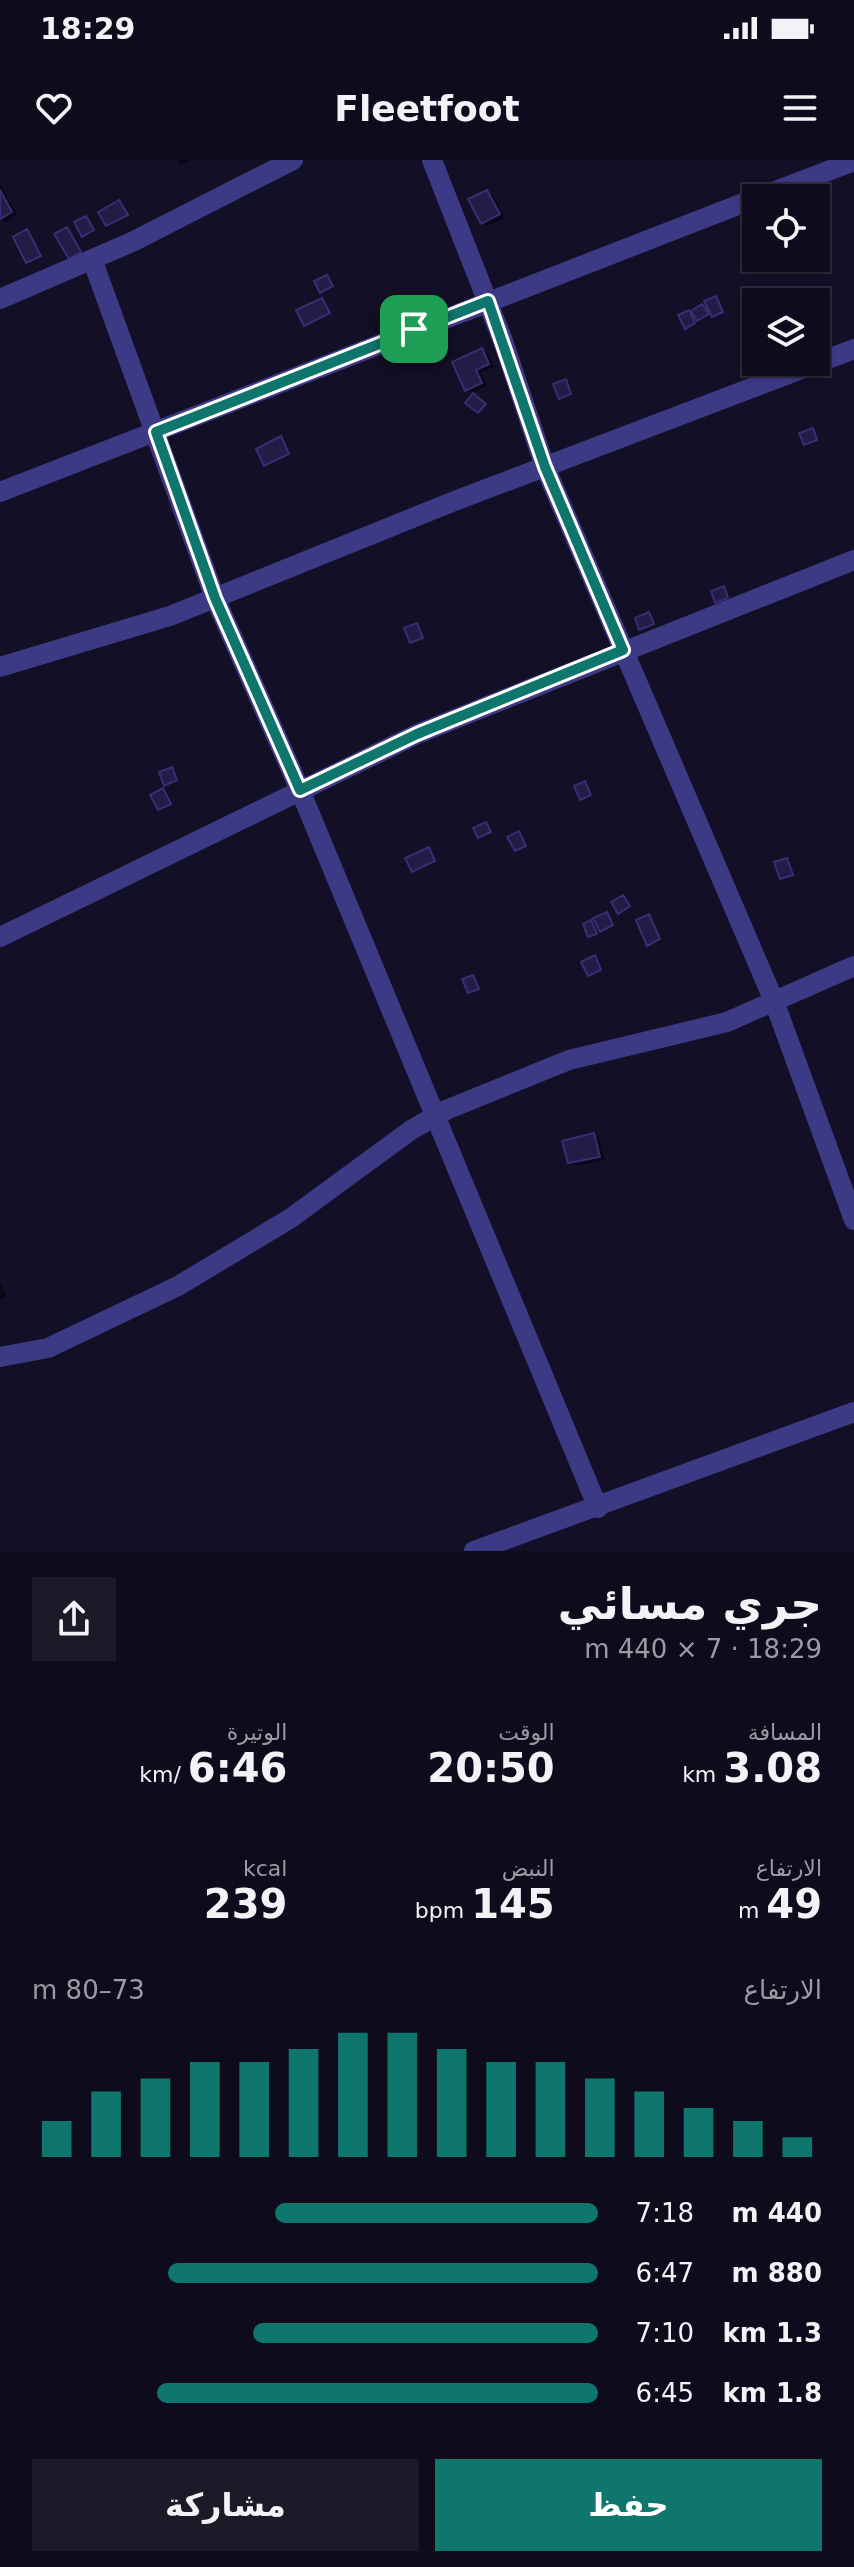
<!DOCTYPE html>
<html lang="ar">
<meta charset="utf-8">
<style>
:root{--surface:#0e0b1c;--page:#1c1929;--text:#f1f3f6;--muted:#9b9ba3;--line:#2e2b3b;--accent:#0f766e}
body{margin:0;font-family:"DejaVu Sans","Noto Sans Arabic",sans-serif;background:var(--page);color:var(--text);direction:rtl;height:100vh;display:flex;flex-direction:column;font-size:30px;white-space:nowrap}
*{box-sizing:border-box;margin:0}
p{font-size:26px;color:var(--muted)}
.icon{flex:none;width:44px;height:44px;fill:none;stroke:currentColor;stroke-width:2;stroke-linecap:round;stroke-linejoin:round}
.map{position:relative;height:1391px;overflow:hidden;direction:ltr}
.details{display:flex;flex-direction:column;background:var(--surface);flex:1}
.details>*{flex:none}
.fabs{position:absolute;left:742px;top:24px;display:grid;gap:16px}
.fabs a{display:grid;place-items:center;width:88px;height:88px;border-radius:0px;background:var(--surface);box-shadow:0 2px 6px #0004,0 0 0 2px var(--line);font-size:40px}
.pin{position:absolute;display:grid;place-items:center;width:68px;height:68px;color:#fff;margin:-34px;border-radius:16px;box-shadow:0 4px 12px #0006}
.round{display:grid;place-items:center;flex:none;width:84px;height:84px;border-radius:0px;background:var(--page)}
.overview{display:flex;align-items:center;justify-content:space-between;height:136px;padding:0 32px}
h1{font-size:44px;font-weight:700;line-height:60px}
.figures{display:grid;grid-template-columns:repeat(3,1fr);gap:12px;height:136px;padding:8px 32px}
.figures div{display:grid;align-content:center}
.figures b{font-size:40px;font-weight:700}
.figures small{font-size:22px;font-weight:400}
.figures p{font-size:22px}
.chart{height:224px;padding:16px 32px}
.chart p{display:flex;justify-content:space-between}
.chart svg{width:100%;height:144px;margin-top:8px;stroke:var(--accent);stroke-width:6}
.cta{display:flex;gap:16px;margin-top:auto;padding:16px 32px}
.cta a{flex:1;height:92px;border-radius:0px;background:var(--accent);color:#fff;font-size:32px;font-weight:700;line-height:92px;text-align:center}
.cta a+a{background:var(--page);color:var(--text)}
ul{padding:0 32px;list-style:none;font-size:26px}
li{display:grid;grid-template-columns:128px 96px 1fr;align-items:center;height:60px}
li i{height:20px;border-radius:10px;background:var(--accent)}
.status{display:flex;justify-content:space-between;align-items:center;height:56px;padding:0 40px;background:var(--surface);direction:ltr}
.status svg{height:22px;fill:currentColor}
header{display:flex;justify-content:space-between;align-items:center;height:104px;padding:0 32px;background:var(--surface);font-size:36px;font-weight:700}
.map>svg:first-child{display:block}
</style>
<div class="status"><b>18:29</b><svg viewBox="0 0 49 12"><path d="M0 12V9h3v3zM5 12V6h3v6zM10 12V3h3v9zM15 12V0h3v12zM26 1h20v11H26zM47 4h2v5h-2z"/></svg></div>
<header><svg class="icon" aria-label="menu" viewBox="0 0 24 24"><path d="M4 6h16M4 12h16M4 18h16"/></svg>Fleetfoot<svg class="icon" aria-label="heart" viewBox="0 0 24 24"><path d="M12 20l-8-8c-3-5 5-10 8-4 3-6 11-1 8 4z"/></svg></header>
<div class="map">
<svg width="854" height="1391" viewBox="0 0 854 1391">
<rect width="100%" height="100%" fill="#130f26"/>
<path fill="#0007" d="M177 0H191L180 4Z
M0 25 17 55 6 62 0 57Z
M487 32 493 35 505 58 488 66 482 63Z
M119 42 129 56 110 66 101 52Z
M322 140 331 155 305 165Z
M482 190 488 194 494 207 481 213 487 226 473 233 467 229Z
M281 279 290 295 268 306 266 304Z
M429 690 436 702 413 711Z
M648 756 662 781 651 785 649 784Z
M593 975 599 979 605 1000 576 1006 570 1002Z
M0 1123 7 1136 0 1139Z"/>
<path fill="#241b47" stroke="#3b2d73" stroke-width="2" d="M0 30 12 52 0 59Z
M487 30 500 54 481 64 468 39Z
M119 40 128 55 106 66 98 52Z
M86 56 94 70 82 77 74 62Z
M67 67 81 92 69 99 54 74Z
M27 69 41 96 26 103 13 77Z
M327 115 333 126 320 133 314 121Z
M716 136 723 152 712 157 704 141Z
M322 138 330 153 304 166 296 150Z
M702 144 709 154 697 161 691 151Z
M689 150 695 163 685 169 678 155Z
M482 188 489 204 476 210 482 223 465 231 452 202Z
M766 202H774L779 217 759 224 753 206Z
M566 219 571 234 559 239 553 224Z
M473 233 486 244 478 253 465 243Z
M813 268 817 280 804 285 799 273Z
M281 276 289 294 264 306 256 289Z
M724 426 728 438 715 443 711 431Z
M649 452 654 464 639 470 635 458Z
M417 463 423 478 410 483 404 468Z
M172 607 177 620 164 626 159 612Z
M585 621 591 635 580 640 574 626Z
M163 628 171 644 158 650 150 635Z
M486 662 491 672 478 678 473 668Z
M519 671 526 686 515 691 507 677Z
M429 687 435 701 412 712 405 698Z
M787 698 793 715 780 719 774 702Z
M623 735 630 746 618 754 611 742Z
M607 752 613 765 600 772 593 758Z
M649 754 660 779 647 786 636 760Z
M591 760 597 774 588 777 583 764Z
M595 795 601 810 588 816 581 802Z
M473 815 479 829 468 833 462 819Z
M594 973 600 997 568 1003 562 981Z"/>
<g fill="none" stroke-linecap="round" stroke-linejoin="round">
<path stroke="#3d3a85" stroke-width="20" d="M432 0 503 181 545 307 774 841 854 1060
M757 38 854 1
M92 99 215 438 300 630 598 1348
M0 139 132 82 293 0
M0 332 756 38
M0 507 170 456 452 342 854 189
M0 777 417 574 854 400
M0 1197 48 1188 178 1126 291 1058 411 970 446 950 569 900 727 862 854 806
M474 1391 854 1252"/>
</g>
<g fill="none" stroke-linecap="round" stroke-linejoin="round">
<defs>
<path id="route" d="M488 141 545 307 623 490 417 574 300 630 215 438 156 272Z"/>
</defs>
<use href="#route" stroke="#fff" stroke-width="16"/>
<use href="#route" stroke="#0f766e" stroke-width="10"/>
</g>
</svg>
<div class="fabs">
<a><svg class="icon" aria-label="locate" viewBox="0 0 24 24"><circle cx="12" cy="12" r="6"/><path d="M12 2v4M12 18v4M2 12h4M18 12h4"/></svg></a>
<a><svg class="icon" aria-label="layers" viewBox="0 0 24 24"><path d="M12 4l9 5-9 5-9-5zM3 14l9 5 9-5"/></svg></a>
</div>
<div class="pin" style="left:414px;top:169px;background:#1e9e55"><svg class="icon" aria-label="arrive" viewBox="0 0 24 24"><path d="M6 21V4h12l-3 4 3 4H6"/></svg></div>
</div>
<section class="details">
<div class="overview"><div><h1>جري مسائي</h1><p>18:29 · 7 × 440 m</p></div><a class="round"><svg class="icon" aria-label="share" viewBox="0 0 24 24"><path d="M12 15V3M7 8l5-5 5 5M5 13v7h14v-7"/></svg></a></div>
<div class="figures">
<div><p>المسافة</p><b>3.08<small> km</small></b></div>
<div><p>الوقت</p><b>20:50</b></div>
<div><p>الوتيرة</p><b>6:46<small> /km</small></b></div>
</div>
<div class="figures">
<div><p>الارتفاع</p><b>49<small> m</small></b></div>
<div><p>النبض</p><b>145<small> bpm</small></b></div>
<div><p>kcal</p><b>239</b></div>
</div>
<div class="chart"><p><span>الارتفاع</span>73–80 m</p>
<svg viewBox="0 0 160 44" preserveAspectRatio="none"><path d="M5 44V33M15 44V24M25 44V20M35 44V15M45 44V15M55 44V11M65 44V6M75 44V6M85 44V11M95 44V15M105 44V15M115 44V20M125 44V24M135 44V29M145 44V33M155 44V38"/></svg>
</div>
<ul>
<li><b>440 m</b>7:18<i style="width:57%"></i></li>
<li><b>880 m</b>6:47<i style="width:76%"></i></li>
<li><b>1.3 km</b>7:10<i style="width:61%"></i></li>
<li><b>1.8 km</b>6:45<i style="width:78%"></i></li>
</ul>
<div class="cta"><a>حفظ</a><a>مشاركة</a></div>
</section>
